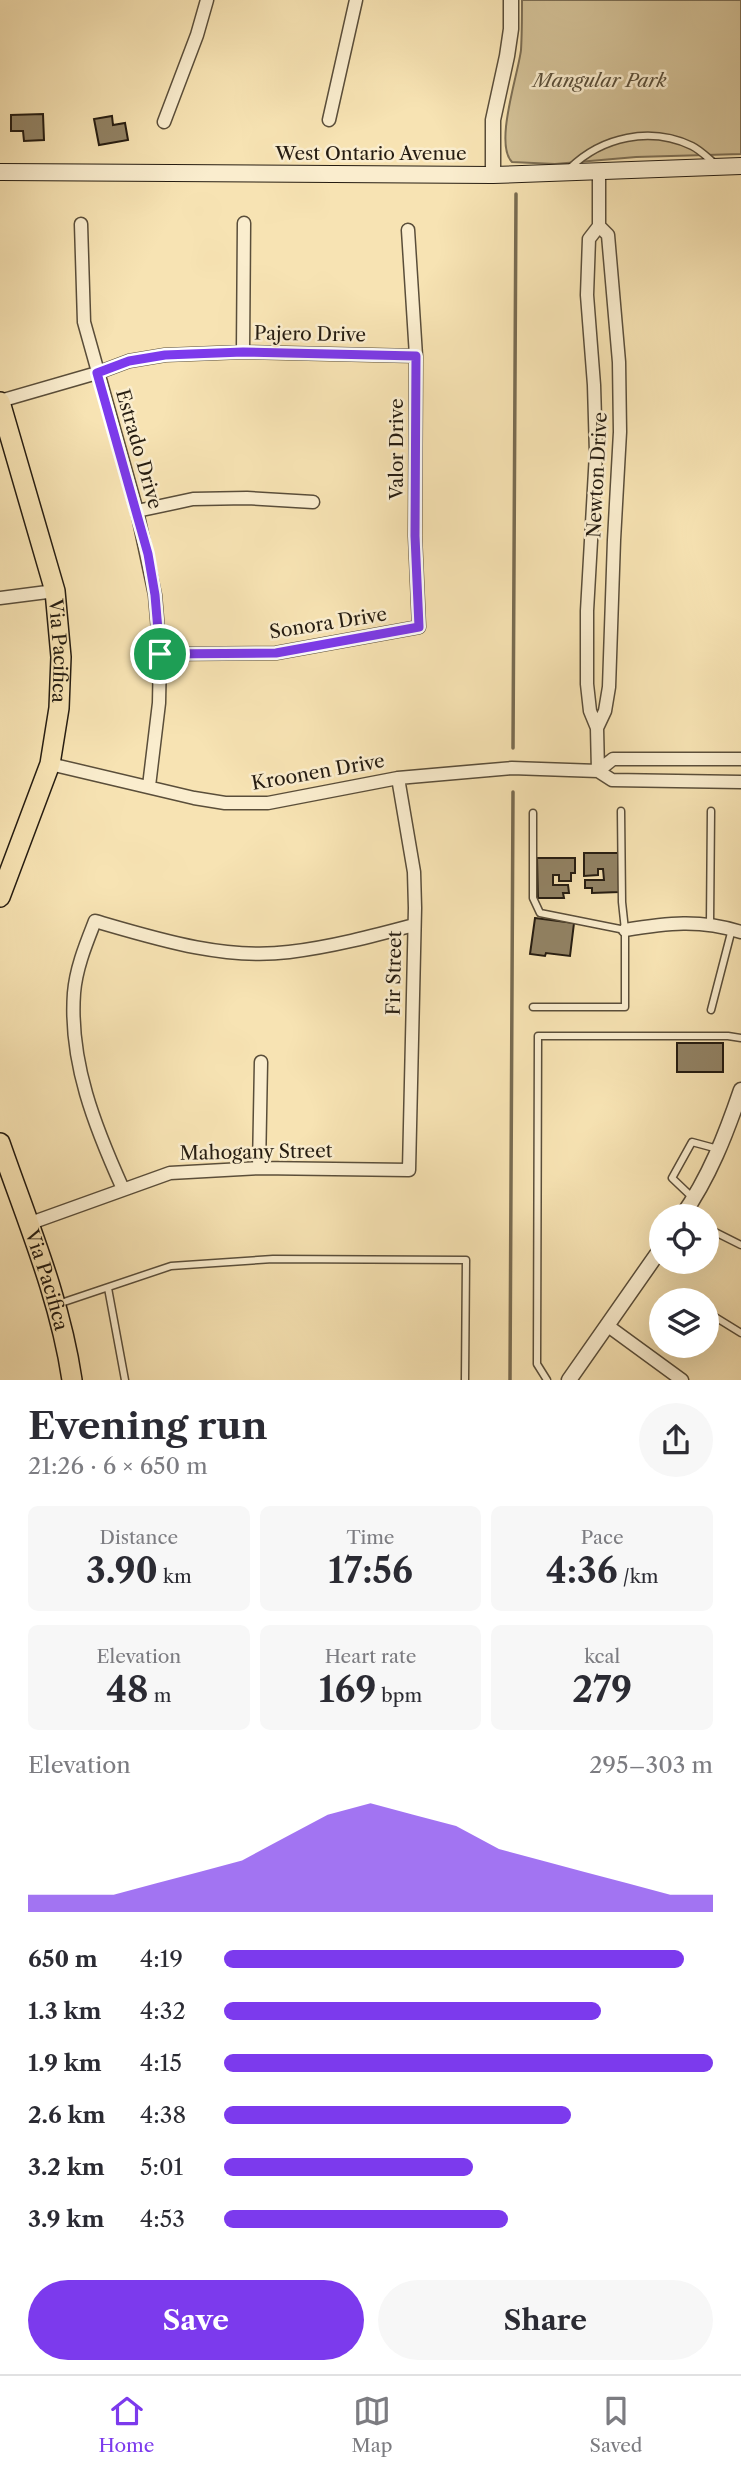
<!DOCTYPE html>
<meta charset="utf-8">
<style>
:root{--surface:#fff;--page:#f7f7f7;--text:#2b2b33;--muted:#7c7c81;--line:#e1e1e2;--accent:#7c3aed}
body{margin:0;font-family:"Libre Caslon Text",serif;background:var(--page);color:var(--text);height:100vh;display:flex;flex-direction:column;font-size:26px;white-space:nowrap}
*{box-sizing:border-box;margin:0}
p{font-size:23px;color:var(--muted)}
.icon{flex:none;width:38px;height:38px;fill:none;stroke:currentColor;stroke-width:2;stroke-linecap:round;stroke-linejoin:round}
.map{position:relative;height:1380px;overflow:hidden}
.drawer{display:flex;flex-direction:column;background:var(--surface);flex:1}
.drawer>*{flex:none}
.fabs{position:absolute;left:649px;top:1204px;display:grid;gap:14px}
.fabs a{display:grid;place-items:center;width:70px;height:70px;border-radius:50%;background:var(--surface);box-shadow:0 7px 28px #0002;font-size:35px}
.pin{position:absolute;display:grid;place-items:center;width:60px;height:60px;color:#fff;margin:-30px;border:4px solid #fff;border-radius:50%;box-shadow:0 2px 7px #0007}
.round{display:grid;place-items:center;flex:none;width:74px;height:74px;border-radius:37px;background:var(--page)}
.headline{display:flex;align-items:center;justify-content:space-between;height:119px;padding:0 28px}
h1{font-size:38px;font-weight:700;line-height:52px}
.stats{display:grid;grid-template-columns:repeat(3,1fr);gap:10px;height:119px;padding:7px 28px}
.stats div{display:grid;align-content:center;border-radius:10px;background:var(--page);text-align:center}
.stats b{font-size:35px;font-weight:700}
.stats small{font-size:19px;font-weight:400}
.stats p{font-size:19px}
.chart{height:196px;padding:14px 28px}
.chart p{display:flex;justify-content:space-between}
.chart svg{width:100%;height:126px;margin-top:7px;fill:var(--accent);opacity:.7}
.button{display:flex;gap:14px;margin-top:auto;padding:14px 28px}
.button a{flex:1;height:80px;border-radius:42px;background:var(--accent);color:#fff;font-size:28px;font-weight:700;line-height:80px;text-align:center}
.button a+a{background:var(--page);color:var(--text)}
ul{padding:0 28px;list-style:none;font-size:23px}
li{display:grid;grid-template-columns:112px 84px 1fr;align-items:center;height:52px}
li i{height:18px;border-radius:9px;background:var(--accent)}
.dock{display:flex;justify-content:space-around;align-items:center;height:98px;border-top:2px solid var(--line);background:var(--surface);font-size:19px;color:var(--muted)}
.dock a{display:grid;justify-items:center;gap:4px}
.dock .active{color:var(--accent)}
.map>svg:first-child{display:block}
</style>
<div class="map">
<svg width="741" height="1380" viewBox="0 0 741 1380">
<rect width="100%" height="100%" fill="#f7e3b3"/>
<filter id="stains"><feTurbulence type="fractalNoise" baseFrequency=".00286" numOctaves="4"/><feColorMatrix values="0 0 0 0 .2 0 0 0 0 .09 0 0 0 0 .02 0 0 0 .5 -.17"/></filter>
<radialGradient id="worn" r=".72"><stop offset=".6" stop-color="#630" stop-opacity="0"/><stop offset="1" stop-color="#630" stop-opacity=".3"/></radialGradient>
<path fill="#d3c197" stroke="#7c6e54" stroke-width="2" d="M522 0H741V154L636 157 555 164 512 162C494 144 518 75 521 50 522 33 522 17 522 0Z"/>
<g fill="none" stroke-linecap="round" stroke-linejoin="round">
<path stroke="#786b51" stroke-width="3.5" d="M513 748 516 194
M510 1380 513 792"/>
</g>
<path fill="#928365" stroke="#251c11" stroke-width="2" d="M43 114 44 140 24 141 23 131H11V115Z
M112 116 113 125 125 123 128 140 99 145 94 119Z
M584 853H618L619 892 592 893V888H585V880H604L603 869H598V875L584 876Z
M537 858H575V873H571V881H559V875H553V885H568L569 893H563L564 898H538Z
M535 918 574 923 570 956 546 953 545 956 530 954Z
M677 1043H723V1072H677Z"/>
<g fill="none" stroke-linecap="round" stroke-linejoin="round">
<defs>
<path id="service" d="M570 168C602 137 650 126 692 146 700 150 707 157 714 163
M533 813V898L540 913 625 930
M710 923 711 811
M533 1007H625V930L622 902 621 811
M711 1010 732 929
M693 1198 672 1178 692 1142 718 1149
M707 1228 741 1245
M108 1288 125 1380
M58 1304 171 1266 273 1259 466 1260 465 1380
M707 1312 741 1333
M547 1380 537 1364 538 1036H728L741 1038"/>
<path id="minor" d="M329 120 356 0
M164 122 197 35 207 0
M81 224 84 322 137 511 155 595 160 654 159 703 149 786
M243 352 244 223
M0 401 97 373 129 361 165 355 243 352 416 356
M137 511 193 499 247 498 313 502
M0 598 55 591
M160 654 276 653 419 627 415 536 416 356 408 230
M597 728 605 711 609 687 614 540 620 432 619 362 608 235 599 226
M50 764 194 798 225 803H268L398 778 512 768 598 771 612 780 741 782
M598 771 597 728 590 711 587 684V611L596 453 594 385 587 295 589 239 599 226V171
M598 771 613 759H741
M625 930C667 923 700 919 741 932
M259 1168 261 1062
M123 1189C95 1127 69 1062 74 993 76 968 86 944 95 921 157 939 223 960 289 952 331 947 373 936 414 925
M28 1224 170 1173 259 1168 409 1170 415 908 414 872 398 778
M608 1326 682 1380"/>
<path id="tertiary" d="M493 175V120L507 56 511 29V0
M682 1216C709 1178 726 1134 741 1090
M569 1380 662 1247"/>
<path id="secondary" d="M0 172 493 175 741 166"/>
<g id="primary">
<path id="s1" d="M0 402 55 591 61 657 59 708 50 764 0 897"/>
<path id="s2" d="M0 1143C27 1221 60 1298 72 1380"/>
</g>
</defs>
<use href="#service" stroke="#5a4e3a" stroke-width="9"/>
<use href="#minor" stroke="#5a4e3a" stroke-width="15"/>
<use href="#tertiary" stroke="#5a4e3a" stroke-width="17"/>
<use href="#secondary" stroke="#251c11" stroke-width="18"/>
<use href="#primary" stroke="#251c11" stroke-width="22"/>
<use href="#service" stroke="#faedce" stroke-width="6"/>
<use href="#minor" stroke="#faedce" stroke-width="12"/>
<use href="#tertiary" stroke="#faedce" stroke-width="14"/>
<use href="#secondary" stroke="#faedce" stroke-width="16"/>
<use href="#primary" stroke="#f7e3b3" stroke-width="19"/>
</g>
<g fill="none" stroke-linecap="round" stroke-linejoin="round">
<defs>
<path id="route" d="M243 352 416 356 415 536 419 627 276 653 160 654 155 595 148 554 97 373 129 361 165 355Z"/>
</defs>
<use href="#route" stroke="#fff" stroke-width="14"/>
<use href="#route" stroke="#7c3aed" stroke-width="9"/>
</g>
<g text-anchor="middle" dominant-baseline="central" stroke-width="5" stroke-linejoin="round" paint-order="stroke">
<g font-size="19" font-style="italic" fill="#594e39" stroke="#faedce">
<text x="600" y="80">Mangular Park</text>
</g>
<g font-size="19" fill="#251c11" stroke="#faedce">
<text x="371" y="153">West Ontario Avenue</text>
<text transform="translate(310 334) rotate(1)">Pajero Drive</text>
<text transform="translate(139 449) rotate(74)">Estrado Drive</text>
<text transform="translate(396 449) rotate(-90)">Valor Drive</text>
<text transform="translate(597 475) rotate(-87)">Newton Drive</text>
<text transform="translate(328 623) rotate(-9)">Sonora Drive</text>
<text stroke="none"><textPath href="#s1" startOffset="257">Via Pacifica</textPath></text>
<text transform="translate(318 772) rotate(-10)">Kroonen Drive</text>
<text transform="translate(394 973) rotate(-89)">Fir Street</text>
<text transform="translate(256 1152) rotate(-1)">Mahogany Street</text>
<text stroke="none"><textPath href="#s2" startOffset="145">Via Pacifica</textPath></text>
</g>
</g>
<rect width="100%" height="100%" filter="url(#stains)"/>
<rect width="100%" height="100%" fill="url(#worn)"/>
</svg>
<div class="fabs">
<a><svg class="icon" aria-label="locate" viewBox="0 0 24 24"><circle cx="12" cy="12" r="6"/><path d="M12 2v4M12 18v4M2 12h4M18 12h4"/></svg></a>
<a><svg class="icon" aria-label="layers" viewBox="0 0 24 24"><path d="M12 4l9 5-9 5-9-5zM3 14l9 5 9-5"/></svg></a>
</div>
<div class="pin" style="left:160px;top:654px;background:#1e9e55"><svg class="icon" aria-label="arrive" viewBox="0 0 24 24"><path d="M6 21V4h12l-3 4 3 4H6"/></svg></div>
</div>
<section class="drawer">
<div class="headline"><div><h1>Evening run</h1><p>21:26 · 6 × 650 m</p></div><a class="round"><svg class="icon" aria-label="share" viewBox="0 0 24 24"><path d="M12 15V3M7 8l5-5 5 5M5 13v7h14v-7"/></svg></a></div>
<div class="stats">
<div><p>Distance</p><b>3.90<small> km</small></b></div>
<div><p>Time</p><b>17:56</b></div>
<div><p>Pace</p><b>4:36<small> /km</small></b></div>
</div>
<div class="stats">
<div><p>Elevation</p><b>48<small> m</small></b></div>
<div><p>Heart rate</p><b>169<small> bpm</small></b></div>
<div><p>kcal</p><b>279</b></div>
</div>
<div class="chart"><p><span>Elevation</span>295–303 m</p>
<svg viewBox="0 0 160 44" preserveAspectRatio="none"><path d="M0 44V38L10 38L20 38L30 34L40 30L50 26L60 18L70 10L80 6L90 10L100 14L110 22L120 26L130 30L140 34L150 38L160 38V44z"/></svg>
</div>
<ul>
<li><b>650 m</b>4:19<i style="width:94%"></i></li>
<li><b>1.3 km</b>4:32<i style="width:77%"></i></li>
<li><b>1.9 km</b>4:15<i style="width:100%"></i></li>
<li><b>2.6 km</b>4:38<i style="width:71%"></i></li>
<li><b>3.2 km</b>5:01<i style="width:51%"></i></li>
<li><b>3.9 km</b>4:53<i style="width:58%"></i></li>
</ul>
<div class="button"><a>Save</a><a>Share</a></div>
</section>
<nav class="dock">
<a class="active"><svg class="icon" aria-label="home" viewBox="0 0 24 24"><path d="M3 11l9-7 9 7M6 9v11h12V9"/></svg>Home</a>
<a><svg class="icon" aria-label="map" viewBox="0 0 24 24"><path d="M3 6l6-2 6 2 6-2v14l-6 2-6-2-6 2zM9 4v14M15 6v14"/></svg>Map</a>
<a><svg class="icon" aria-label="saved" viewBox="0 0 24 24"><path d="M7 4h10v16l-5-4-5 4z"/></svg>Saved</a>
</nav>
